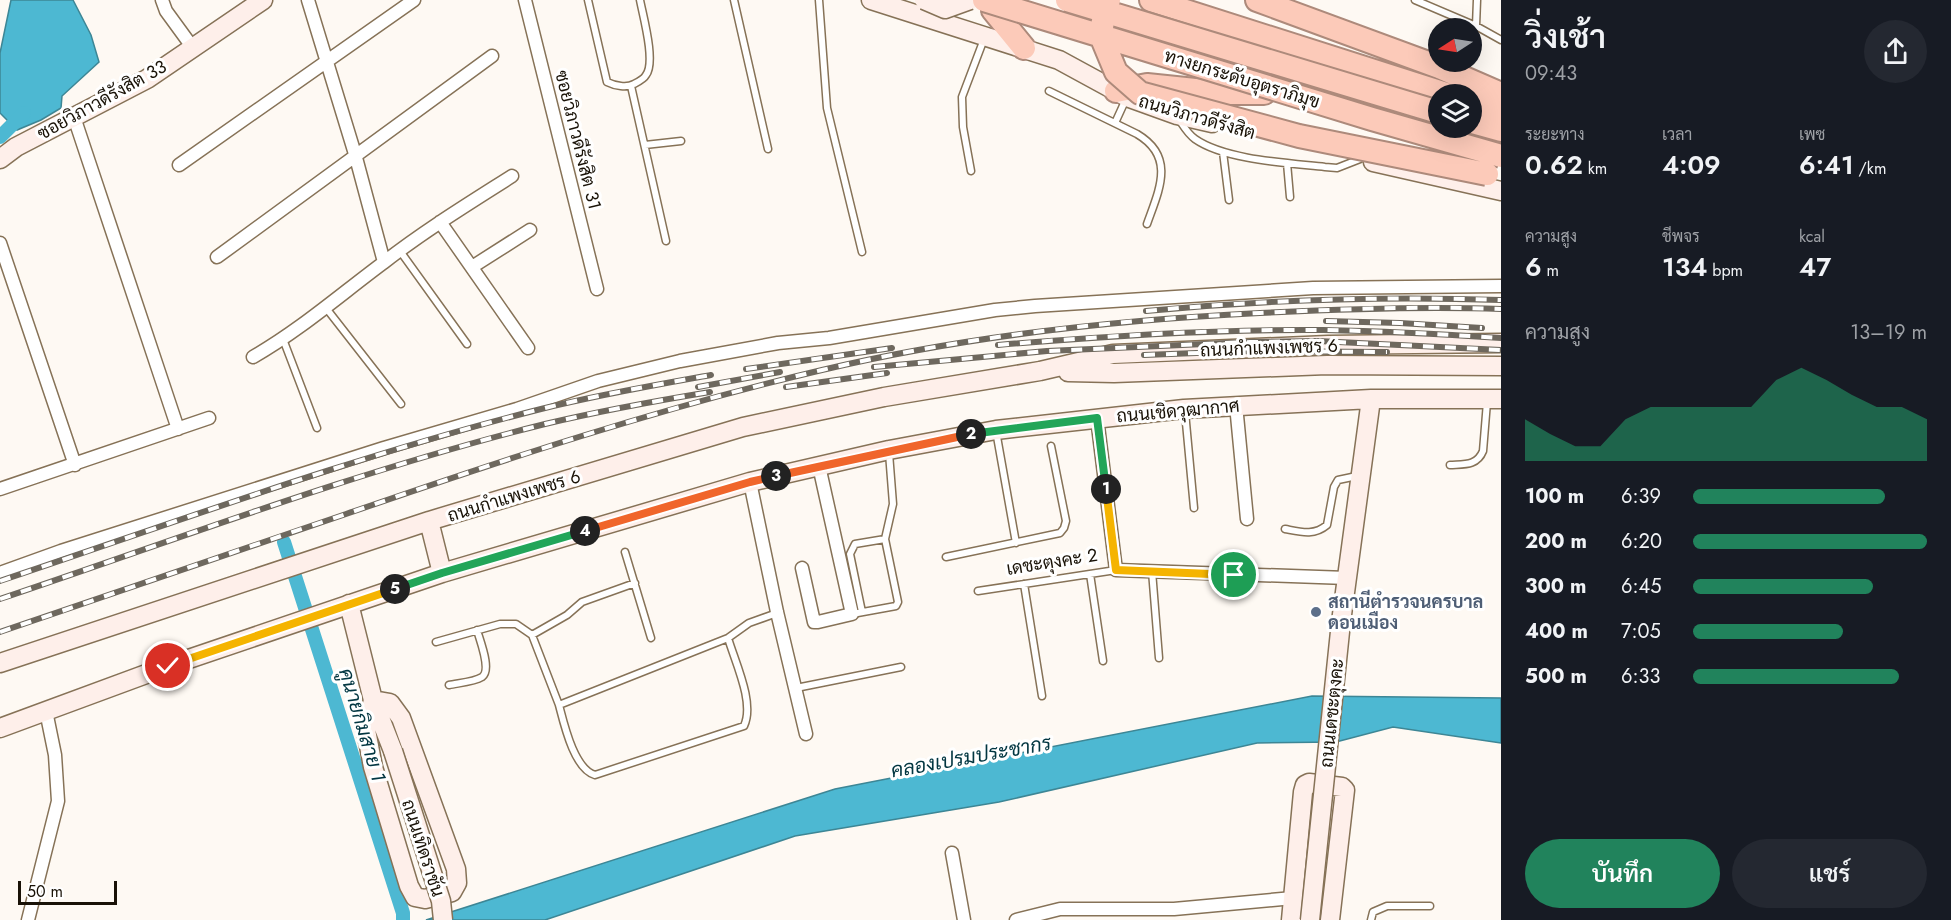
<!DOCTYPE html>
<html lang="th">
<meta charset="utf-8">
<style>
:root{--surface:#171b24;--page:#242831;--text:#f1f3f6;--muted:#9ea1a6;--accent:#21835c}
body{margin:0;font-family:Jost,Sarabun,sans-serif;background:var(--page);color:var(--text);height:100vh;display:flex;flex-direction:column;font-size:22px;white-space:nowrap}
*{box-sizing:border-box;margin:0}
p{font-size:20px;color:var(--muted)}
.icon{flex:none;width:33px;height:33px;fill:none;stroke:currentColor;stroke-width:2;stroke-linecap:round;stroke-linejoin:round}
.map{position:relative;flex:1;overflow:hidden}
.panel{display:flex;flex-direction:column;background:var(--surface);width:450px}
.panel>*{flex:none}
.needle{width:39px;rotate:258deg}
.fabs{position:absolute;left:1428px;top:18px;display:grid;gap:12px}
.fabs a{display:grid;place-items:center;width:54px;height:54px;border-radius:50%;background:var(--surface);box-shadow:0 6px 24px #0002;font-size:30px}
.scale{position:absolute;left:18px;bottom:15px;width:99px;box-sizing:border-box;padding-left:6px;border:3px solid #191207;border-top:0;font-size:16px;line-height:21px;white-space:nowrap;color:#191207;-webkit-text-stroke:4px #fff;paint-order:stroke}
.pin{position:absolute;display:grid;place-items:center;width:51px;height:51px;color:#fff;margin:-26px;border:3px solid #fff;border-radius:50%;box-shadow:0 2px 6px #0007}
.km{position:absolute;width:30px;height:30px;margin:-15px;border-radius:50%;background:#222;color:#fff;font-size:16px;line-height:30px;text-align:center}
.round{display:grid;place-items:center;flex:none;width:63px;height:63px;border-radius:32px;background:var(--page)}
.summary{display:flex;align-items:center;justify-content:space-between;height:102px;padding:0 24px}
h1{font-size:33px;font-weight:600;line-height:45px}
.stats{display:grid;grid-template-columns:repeat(3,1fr);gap:9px;height:102px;padding:6px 24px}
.stats div{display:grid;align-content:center}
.stats b{font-size:26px;font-weight:600}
.stats small{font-size:16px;font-weight:400}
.stats p{font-size:16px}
.chart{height:168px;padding:12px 24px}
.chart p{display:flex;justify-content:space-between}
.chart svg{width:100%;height:108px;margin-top:6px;fill:var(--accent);opacity:.7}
.action{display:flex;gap:12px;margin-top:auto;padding:12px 24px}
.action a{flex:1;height:69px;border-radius:36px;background:var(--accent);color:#fff;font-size:24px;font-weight:600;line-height:69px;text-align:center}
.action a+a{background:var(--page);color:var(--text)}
ul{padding:0 24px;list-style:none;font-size:20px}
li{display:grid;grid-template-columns:96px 72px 1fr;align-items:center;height:45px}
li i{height:15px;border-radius:8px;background:var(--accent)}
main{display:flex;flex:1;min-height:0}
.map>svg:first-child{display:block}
</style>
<main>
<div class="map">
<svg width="1501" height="920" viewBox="0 0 1501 920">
<rect width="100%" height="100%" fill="#fef9f3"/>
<path fill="#4db8d2" stroke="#3d8695" stroke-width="1.5" d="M11 0H73L91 35 99 62 62 96 61 108 41 120 17 130 0 113V53Z
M1312 696 1501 698V743L1393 727 1336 742 1257 743 999 802 795 836 545 920H426L835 789Z"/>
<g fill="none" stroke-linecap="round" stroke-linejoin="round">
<path stroke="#4db8d2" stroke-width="14" d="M0 137 24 113
M284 542 403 913V920"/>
<defs>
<path id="lane" d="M588 0 607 82C615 86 627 88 634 84 638 82 644 79 646 75 656 62 643 16 640 0
M734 0 768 149
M819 0 827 108 862 252
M1415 0 1476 26 1501 40
M1476 26 1477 0
M631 86 666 241
M1049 91 1137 134C1176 157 1159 190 1147 224
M1180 121C1184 127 1188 134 1195 139 1225 160 1288 163 1325 167L1337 168 1360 159
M1115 123 1126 99
M645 145 681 141
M1223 152 1229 200
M1287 163 1290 197
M971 171 963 127 962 97 984 39
M400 251 467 344
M326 308 401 404
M283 339 317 428
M1185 412 1194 508
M996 431 1016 543
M1450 465C1464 464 1477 466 1483 451L1487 402
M1285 529C1301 532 1314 536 1327 525L1334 487 1338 480 1357 476
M625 552 651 638
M946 557 1060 533 1064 528 1066 521 1051 446
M1152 571 1159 658
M1090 574 1103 661
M1024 584 1042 696
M978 591 1116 570
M862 612 850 554 855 544 885 539
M852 614 896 606 898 602 885 539 893 504 889 453
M532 635 559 705 728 638 749 623 777 613
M436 642 500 624H516L532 635 567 615 582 602 635 583
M449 685C458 683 474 682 482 677 492 670 480 641 477 630
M796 688 901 667
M559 705C564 724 574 769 595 775L744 726C755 703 735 662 728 638
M1371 920 1373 912 1387 906H1430"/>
<path id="street" d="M162 0 166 11 193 48
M308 0 355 154 384 262
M525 0 597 289
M74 117 178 429
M179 165 414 0
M440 222 528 348
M0 243 75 465
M217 257 492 56
M472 267 530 230
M253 357C300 330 340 295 383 263 424 231 468 204 512 176
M1236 405 1247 519
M1097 418 1116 570 1347 578
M750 482 777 612 806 734
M0 489 209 418
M802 568 814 622H818L852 614 819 466
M0 573 61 551 384 448 517 409 598 381 680 361 778 343 829 338 995 310 1035 306 1313 288 1501 286
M952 853 964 920
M28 920 58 801 55 755 46 711
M1016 920 1060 909H1174L1293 898"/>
<path id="secondary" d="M871 0 1059 60 1127 97 1177 115 1212 123
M0 159 16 147 147 79 263 0
M1373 162 1501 191
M1068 372 1114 373 1327 365 1501 366
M429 521 442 573
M349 604 373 700 393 751
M1341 622 1371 399
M0 663 429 521 743 427 884 397 1040 371 1113 354 1328 345 1501 343
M373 700 390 703 401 718 456 869 457 883 452 892 425 899 415 897 409 886 373 767 366 730Z
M0 728 168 666 442 573 750 482 889 450 996 430 1184 409 1371 399H1501
M1291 920 1303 792 1305 785 1309 783 1342 787 1345 790 1330 920"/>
<path id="highway" d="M1151 0 1446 94
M1257 0 1439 67 1501 94
M993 10 1024 48
M1116 91 1147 85 1224 93H1264
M1472 103 1501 110
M1472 122 1501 130"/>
</defs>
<use href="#lane" stroke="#867257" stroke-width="9"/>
<use href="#street" stroke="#867257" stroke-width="15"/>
<use href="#secondary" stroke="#867257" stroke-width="21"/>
<use href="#highway" stroke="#ad8a7b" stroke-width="26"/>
<use href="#lane" stroke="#fff" stroke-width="6"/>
<use href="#street" stroke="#fff" stroke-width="12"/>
<use href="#secondary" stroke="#feefea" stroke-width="18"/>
<use href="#highway" stroke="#fccab9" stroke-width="22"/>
<defs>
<path id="rail" d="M1146 311C1263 300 1383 296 1501 300
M1326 321 1400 323 1482 328
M998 345C1105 336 1214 329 1323 330 1382 331 1441 334 1501 338
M1144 355 1249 351 1387 352
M874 367 1047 351 1250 342 1318 341 1501 350
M746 369 892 348
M698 387 780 372
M786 387 887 373
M0 581C179 521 358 455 541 409 597 395 655 385 711 375
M0 599C181 538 360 470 545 424 600 411 655 401 710 392
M0 632C115 593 230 553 346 514 502 460 660 408 822 370 966 336 1113 320 1260 313 1340 309 1421 306 1501 309"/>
</defs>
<use href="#rail" stroke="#6e685e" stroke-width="6"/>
<use href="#rail" stroke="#fff" stroke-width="4" stroke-dasharray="11" stroke-linecap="butt"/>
<defs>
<path id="secondary-bridge" d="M924 0 945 9 970 0
M393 751 441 901 443 920
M1310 920 1341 622"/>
<path id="highway-bridge" d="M984 0 1372 119 1501 156
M1067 0 1438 112
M1109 0 1105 4 1101 36 1116 72 1140 93 1299 136 1487 174"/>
</defs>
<use href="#secondary-bridge" stroke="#867257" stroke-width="21" stroke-linecap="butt"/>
<use href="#highway-bridge" stroke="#ad8a7b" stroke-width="26" stroke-linecap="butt"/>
<use href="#secondary-bridge" stroke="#feefea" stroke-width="18"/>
<use href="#highway-bridge" stroke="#fccab9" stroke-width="22"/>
</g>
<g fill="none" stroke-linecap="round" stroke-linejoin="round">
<defs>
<path id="split-1" d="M1106 489 1116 570 1234 575"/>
<path id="split-2" d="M971 434 1097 418 1106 489"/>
<path id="split-3" d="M776 476 971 434"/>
<path id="split-4" d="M585 531 750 482 776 476"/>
<path id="split-5" d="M395 589 442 573 585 531"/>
<path id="split-6" d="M168 666 395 589"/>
</defs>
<use href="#split-1" stroke="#fff" stroke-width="12"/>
<use href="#split-2" stroke="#fff" stroke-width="12"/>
<use href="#split-3" stroke="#fff" stroke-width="12"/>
<use href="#split-4" stroke="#fff" stroke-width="12"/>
<use href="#split-5" stroke="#fff" stroke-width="12"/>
<use href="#split-6" stroke="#fff" stroke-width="12"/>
<use href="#split-1" stroke="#f5b400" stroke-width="8"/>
<use href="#split-2" stroke="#22a559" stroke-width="8"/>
<use href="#split-3" stroke="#f0652b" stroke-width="8"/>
<use href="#split-4" stroke="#f0652b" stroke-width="8"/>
<use href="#split-5" stroke="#22a559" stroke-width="8"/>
<use href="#split-6" stroke="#f5b400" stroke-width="8"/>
</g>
<circle fill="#5c6f8a" stroke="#fff" stroke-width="2" cx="1316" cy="612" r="6"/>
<g text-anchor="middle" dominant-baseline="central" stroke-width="6" stroke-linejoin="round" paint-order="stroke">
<g font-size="18" fill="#191207" stroke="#fff">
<text transform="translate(1242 79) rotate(17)">ทางยกระดับอุตราภิมุข</text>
<text transform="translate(102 100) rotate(-29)">ซอยวิภาวดีรังสิต 33</text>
<text transform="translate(1197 117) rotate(16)">ถนนวิภาวดีรังสิต</text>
<text transform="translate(578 140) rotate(76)">ซอยวิภาวดีรังสิต 31</text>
<text transform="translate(1269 348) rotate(-2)">ถนนกำแพงเพชร 6</text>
<text transform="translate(1178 411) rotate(-5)">ถนนเชิดวุฒากาศ</text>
<text transform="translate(514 496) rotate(-17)">ถนนกำแพงเพชร 6</text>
<text transform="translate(1052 562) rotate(-9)">เดชะตุงคะ 2</text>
<text transform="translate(1332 713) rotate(-84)">ถนนเดชะตุงคะ</text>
<text transform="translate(423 848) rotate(72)">ถนนเทิดราชัน</text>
</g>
<g font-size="18" font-weight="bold" fill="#4e5e75" stroke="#fff" text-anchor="start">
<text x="1328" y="602">สถานีตำรวจนครบาล<tspan x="1328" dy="21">ดอนเมือง</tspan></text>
</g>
<g font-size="20" font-style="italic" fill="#023641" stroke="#fff">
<text transform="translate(362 725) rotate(73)">คูนายกิมสาย 1</text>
<text transform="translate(971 757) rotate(-10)">คลองเปรมประชากร</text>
</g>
</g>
</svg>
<div class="fabs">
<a><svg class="needle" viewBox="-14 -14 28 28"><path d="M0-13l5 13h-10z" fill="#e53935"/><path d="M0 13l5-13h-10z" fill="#9ea1a6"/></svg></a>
<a><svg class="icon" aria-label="layers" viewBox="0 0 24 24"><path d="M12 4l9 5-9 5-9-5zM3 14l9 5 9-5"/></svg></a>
</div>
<div class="scale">50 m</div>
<div class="pin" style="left:1234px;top:575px;background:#1e9e55"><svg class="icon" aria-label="arrive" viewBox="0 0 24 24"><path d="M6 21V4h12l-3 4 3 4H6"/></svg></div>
<div class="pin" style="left:168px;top:666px;background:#d93025"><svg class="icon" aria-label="check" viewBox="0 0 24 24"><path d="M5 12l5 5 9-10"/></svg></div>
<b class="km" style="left:1106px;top:489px">1</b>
<b class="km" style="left:971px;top:434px">2</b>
<b class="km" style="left:776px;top:476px">3</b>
<b class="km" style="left:585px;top:531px">4</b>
<b class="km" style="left:395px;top:589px">5</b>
</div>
<section class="panel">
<div class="summary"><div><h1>วิ่งเช้า</h1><p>09:43</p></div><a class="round"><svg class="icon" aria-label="share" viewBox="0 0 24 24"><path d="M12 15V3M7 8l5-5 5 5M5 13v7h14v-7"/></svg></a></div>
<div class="stats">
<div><p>ระยะทาง</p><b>0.62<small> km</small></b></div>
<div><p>เวลา</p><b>4:09</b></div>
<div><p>เพซ</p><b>6:41<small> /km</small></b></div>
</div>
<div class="stats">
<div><p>ความสูง</p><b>6<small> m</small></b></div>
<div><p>ชีพจร</p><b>134<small> bpm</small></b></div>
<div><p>kcal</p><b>47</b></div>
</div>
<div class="chart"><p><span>ความสูง</span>13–19 m</p>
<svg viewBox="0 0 160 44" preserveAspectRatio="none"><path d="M0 44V27L10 33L20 38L30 38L40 27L50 22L60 22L70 22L80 22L90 22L100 11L110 6L120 11L130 17L140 22L150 22L160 27V44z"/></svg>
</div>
<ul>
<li><b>100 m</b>6:39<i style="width:82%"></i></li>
<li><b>200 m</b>6:20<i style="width:100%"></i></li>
<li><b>300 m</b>6:45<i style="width:77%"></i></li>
<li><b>400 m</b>7:05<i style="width:64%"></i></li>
<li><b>500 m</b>6:33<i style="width:88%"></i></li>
</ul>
<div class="action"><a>บันทึก</a><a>แชร์</a></div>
</section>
</main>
